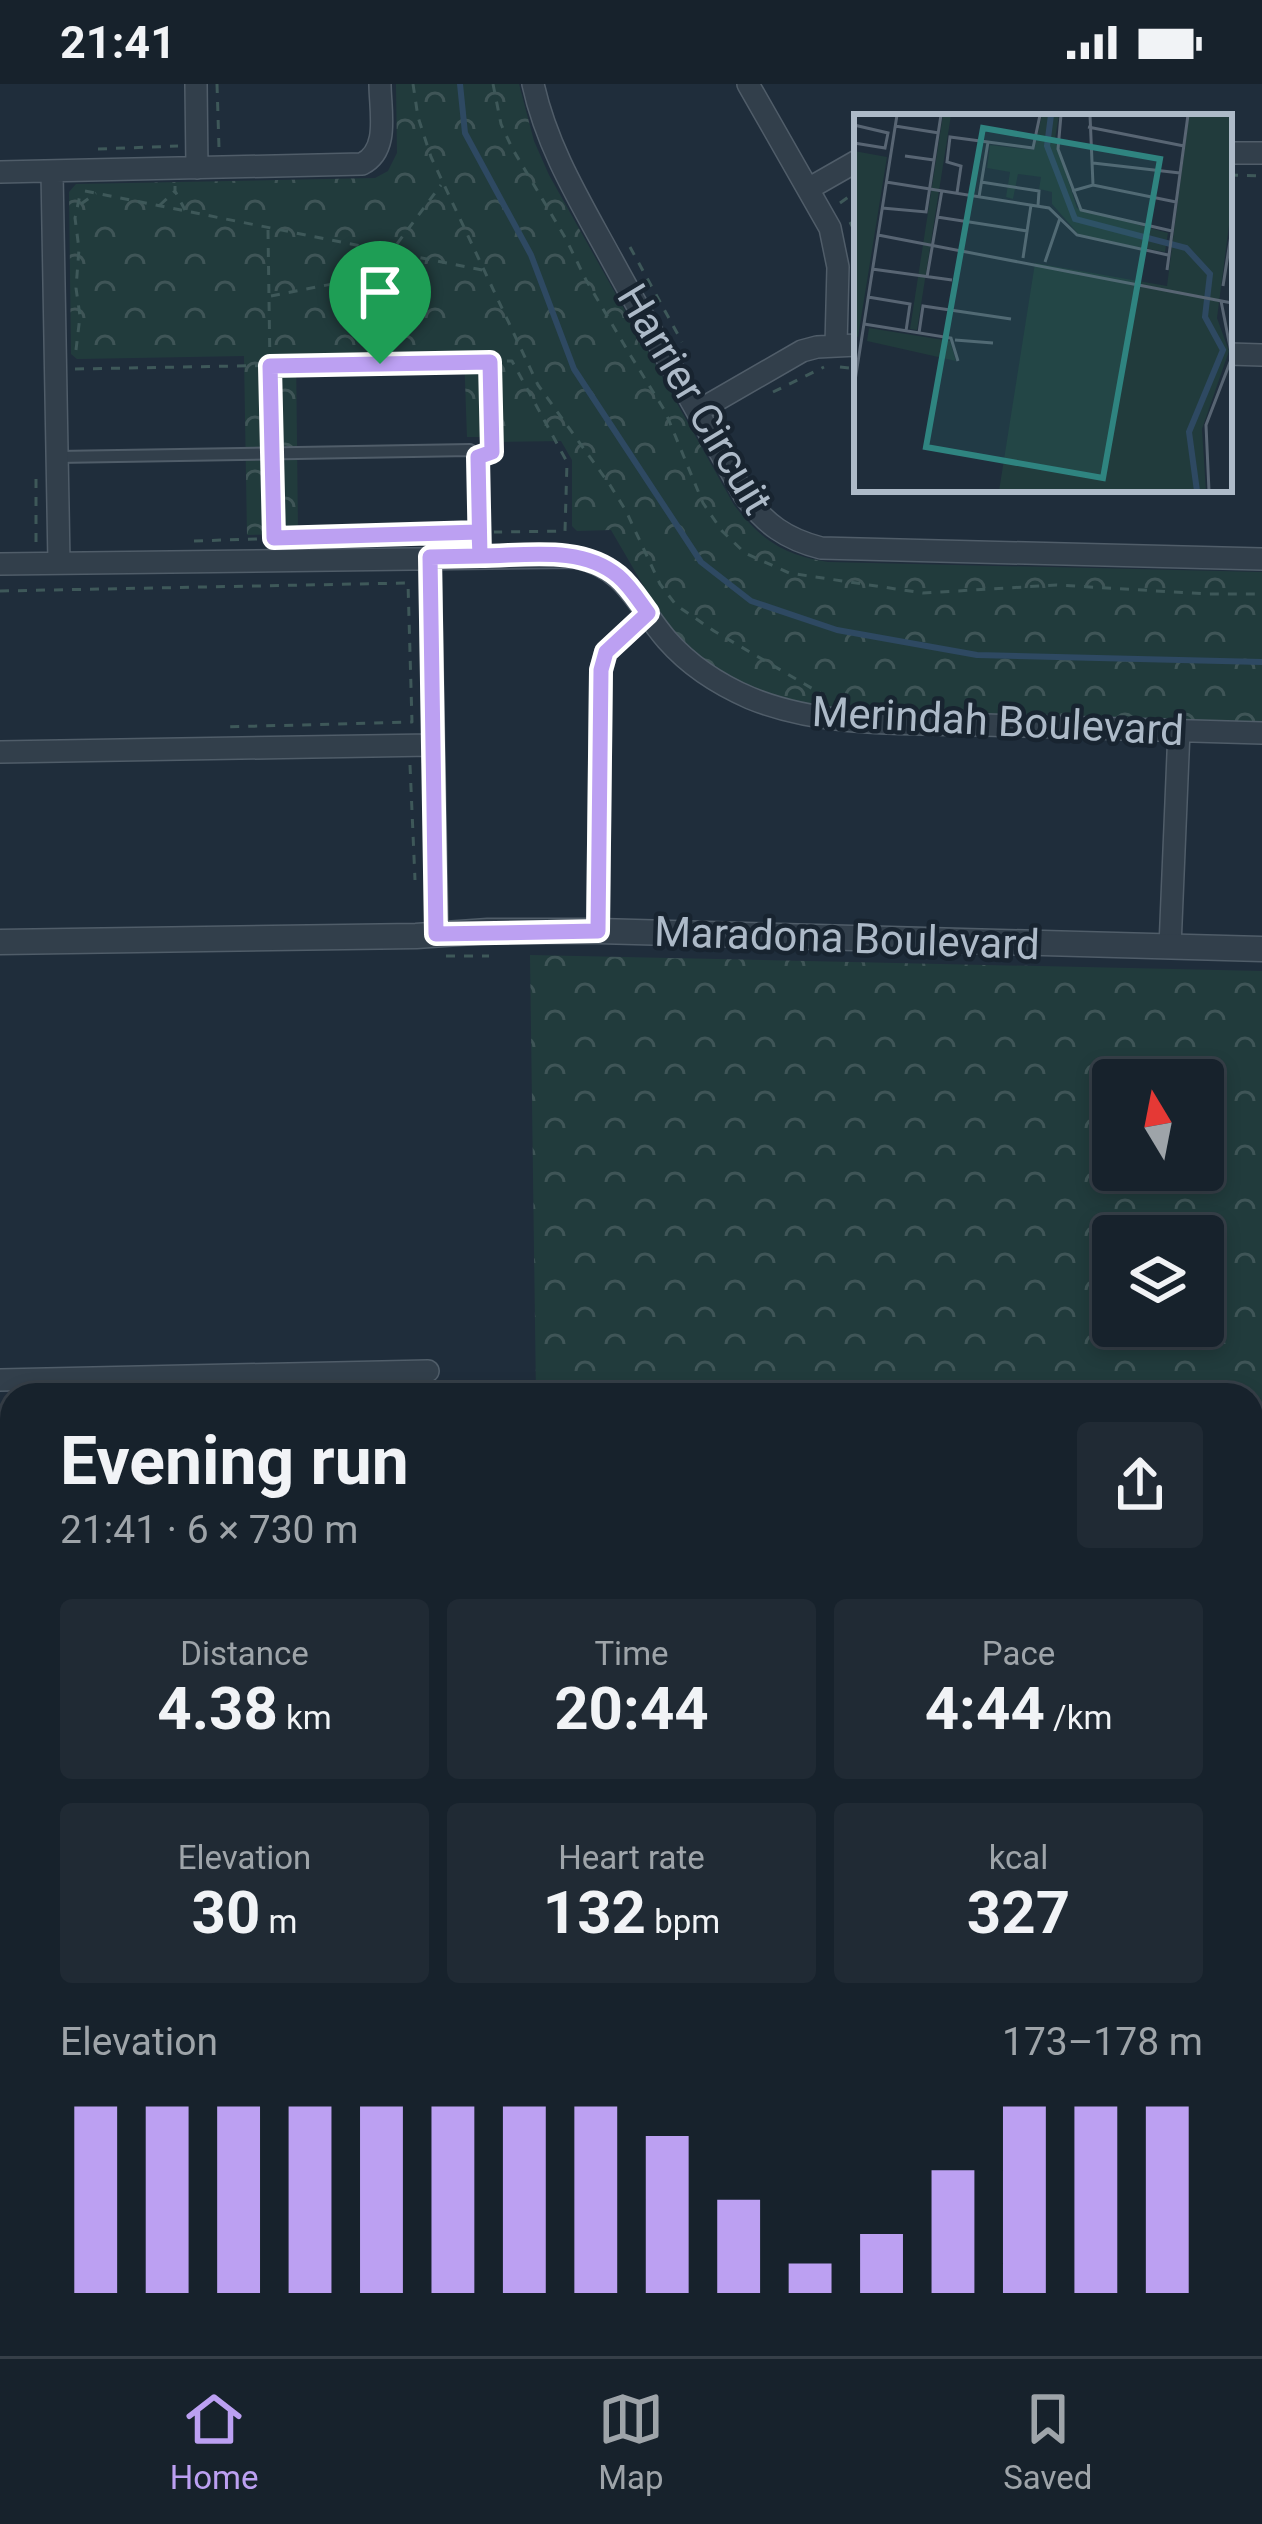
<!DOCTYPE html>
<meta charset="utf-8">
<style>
:root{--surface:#17222c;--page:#202a34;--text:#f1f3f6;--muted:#9ea4a9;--line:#363f48;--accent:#bca0f2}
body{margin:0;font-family:Roboto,sans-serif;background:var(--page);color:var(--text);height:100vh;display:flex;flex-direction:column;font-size:45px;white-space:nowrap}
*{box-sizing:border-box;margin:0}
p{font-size:39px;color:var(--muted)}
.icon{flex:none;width:66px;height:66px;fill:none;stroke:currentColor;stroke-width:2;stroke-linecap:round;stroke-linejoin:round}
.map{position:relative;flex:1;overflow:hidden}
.details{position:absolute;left:0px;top:1299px;width:1263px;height:975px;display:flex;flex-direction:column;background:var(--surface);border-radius:36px 36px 0 0;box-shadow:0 6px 18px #0003,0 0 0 3px var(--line)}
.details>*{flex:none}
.needle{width:78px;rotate:350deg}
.buttons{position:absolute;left:1092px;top:975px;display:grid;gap:24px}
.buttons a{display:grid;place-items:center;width:132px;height:132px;border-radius:12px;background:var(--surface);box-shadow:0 6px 18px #0003,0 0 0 3px var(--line);font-size:60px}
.pin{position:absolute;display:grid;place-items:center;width:102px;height:102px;color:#fff;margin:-123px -51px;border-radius:50% 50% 50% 0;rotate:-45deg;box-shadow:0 0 12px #0007}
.pin .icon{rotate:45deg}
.round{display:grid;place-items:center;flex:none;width:126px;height:126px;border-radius:12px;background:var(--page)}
.headline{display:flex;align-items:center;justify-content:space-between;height:204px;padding:0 60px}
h1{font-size:66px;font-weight:700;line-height:90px}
.figures{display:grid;grid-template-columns:repeat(3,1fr);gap:18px;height:204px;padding:12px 60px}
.figures div{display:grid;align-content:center;border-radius:12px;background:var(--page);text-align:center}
.figures b{font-size:60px;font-weight:700}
.figures small{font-size:33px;font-weight:400}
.figures p{font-size:33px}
.chart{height:336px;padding:24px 60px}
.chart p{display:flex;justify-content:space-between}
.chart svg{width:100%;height:216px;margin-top:12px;stroke:var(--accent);stroke-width:6}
.status{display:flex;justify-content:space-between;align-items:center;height:84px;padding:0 60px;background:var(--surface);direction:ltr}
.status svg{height:33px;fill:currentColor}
.tab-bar{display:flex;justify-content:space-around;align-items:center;height:168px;border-top:3px solid var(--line);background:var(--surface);font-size:33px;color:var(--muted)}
.tab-bar a{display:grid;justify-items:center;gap:6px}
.tab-bar .active{color:var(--accent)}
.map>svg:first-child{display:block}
</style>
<div class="status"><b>21:41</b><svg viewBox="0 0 49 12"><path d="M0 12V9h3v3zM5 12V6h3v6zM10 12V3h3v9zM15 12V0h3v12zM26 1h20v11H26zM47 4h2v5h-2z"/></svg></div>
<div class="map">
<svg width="1262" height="2272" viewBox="0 0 1262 2272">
<defs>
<pattern id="park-crowns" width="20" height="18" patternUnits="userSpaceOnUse" patternTransform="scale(3)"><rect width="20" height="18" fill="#213b3c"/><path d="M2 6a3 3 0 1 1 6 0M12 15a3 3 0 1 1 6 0" fill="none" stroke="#3f5557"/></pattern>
</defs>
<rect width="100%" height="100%" fill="#1f2d3b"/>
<path fill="url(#park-crowns)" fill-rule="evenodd" d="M396 0H519L534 57 549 91 734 421C762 457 784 471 828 478L1262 488V638L834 629 752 607 711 582 675 549 660 530 611 446 577 447 572 442V376L561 357 495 358 494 353H467L464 268 296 271 298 450 247 451 244 272 77 275 71 270 69 108 76 100 375 94 388 87 397 69Z
M530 871 1262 887V2272H553V2262H1251V1311H536ZM1203 996V1086H1113V996ZM1113 1152H1203V1242H1113Z
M0 1511H12V1674L7 1676 0 1655Z"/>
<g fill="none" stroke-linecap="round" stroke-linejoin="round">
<path stroke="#2e4962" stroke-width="6" d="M460 0 465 49 531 171 574 285 701 478 751 517 837 546 977 571 1262 578"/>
<defs>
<path id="service" d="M57 373 470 366 477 370 478 377 480 472"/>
<path id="minor" d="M196 0 197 84
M533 0C547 64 581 119 612 176 655 255 701 333 744 411 765 440 786 455 821 464L1262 475
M748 0 830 144 838 183 836 261
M1229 69H1262
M0 88 362 80C390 66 380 27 380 0
M52 88 59 479
M808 105 857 77
M1229 270 1262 271
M698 327 802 267 817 263 857 261
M430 473 437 850
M0 480 575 473C627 484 636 520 667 556 689 581 720 601 750 614 823 644 908 639 986 641 1078 644 1170 646 1262 649
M0 668 431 661
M598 847 601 587 606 568 648 529
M1170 863 1179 646
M0 1296 428 1287
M0 1492 12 1491"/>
<path id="tertiary" d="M0 858 416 852 488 847H598L1262 865"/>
</defs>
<use href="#service" stroke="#505d69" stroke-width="14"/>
<use href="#minor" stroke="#505d69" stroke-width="24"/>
<use href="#tertiary" stroke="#505d69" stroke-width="27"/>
<path stroke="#3e5859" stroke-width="3" stroke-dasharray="9 9" stroke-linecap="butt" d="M217 0 219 64
M413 0 418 33 431 73 538 301 610 401 626 427 660 500 676 521 714 547 825 612
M493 0 501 40 512 64 566 155 586 196 629 269 665 327 703 419 722 447 745 469 789 489 923 509 1057 501 1208 510H1262
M98 65 178 62
M1229 91 1262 92
M175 102V107L185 126
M85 107 487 187
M840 119 857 107
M81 120 96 109
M160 121 175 107
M850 138 857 152
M268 146 271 353
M630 163 682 258
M271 212 373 192 441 101
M76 266 80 232 76 204 79 165 75 134 81 106
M490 280 492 366
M840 283 857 285
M75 285 512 277 567 378 565 447 494 448
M773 308 824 283
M272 386 274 454
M194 457 466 448
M36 458V390
M0 507 408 499 412 638 223 643
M410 681 415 796
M446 872H489
M0 1523 12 1527
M128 2262 132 2272"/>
<use href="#service" stroke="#323f4b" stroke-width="10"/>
<use href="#minor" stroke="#323f4b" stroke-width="21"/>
<use href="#tertiary" stroke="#323f4b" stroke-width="24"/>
</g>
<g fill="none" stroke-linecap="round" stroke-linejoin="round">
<defs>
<path id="route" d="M380 280 490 278 492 368 478 373 480 472 430 473 436 850 598 847 601 586 606 568 648 529C639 517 630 502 618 492 581 461 525 472 480 472L479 448 274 454 270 282 380 280"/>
</defs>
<use href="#route" stroke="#fff" stroke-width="24"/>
<use href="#route" stroke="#bca0f2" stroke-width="15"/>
</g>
<g text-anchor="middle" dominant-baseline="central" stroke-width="9" stroke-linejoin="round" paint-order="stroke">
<g font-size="42" fill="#adbac8" stroke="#182430">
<text transform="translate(695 315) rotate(59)">Harrier Circuit</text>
<text transform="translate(998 637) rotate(3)">Merindah Boulevard</text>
<text transform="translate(847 854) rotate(2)">Maradona Boulevard</text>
</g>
</g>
<g transform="translate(854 30)">
<rect width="378" height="378" fill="#1f2d3b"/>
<path d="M89 1H97L63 216 56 215ZM188 1H205L201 25 223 94 314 119 311 138 226 122 198 90V78L185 75 187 63 164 60 159 85 152 83 156 58 133 54 136 31 180 36ZM335 1H378V88L363 204 375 237 348 315 352 377H145L181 149 313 172ZM0 37 33 43 4 223 0 221ZM15 214 96 227 102 247 13 227Z" fill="#213b3c"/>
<path fill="none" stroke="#2e4962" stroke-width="6" d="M197 1 193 32 221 105 332 134 356 160 351 203 369 236 335 318 343 377"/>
<path fill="none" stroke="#586573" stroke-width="3" d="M207 1 204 35 227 96 318 117M236 1 239 71M0 11 34 19 31 34 0 29M41 12 85 19M234 13 330 32M51 42 80 46 87 1M239 49 326 59M32 68 195 94 223 121 314 141M127 68 185 77 184 92M218 77 239 71 322 88M103 79 107 52 93 48 96 23 179 34 186 1M125 83 134 28M28 94 72 98 80 46M83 103 173 117M24 121 378 189M169 144 177 91M191 148 206 104M18 155 98 166M313 156 334 1M73 163 88 76M369 172 378 115M14 183 56 190 52 217M10 210 97 224 104 247M65 219 69 192 157 205M101 226 139 229M0 273 43 1M355 377 352 311 378 243 367 187"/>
<path fill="#2f8480" fill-opacity="0.15" stroke="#2f8480" stroke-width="6" d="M129 14 306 45 249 364 72 333Z"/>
<rect width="378" height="378" fill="none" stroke="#adbac8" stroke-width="6"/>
</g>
</svg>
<div class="buttons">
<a><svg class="needle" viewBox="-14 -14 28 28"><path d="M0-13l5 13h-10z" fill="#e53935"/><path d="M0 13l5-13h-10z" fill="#9ea4a9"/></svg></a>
<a><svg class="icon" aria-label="layers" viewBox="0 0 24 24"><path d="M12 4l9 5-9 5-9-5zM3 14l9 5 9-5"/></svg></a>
</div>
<div class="pin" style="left:380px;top:280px;background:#1e9e55"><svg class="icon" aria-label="arrive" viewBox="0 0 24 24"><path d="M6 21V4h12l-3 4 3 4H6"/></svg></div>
<section class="details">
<div class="headline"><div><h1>Evening run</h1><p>21:41 · 6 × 730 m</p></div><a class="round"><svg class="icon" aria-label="share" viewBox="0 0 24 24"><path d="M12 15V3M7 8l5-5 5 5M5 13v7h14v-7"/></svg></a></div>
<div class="figures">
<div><p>Distance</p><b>4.38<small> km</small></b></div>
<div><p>Time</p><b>20:44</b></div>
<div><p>Pace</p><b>4:44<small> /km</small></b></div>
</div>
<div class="figures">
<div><p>Elevation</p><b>30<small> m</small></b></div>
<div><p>Heart rate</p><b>132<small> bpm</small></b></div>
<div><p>kcal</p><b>327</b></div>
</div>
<div class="chart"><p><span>Elevation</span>173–178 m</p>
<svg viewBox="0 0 160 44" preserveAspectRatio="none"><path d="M5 44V6M15 44V6M25 44V6M35 44V6M45 44V6M55 44V6M65 44V6M75 44V6M85 44V12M95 44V25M105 44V38M115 44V32M125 44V19M135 44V6M145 44V6M155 44V6"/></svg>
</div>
</section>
</div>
<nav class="tab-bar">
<a class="active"><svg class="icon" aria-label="home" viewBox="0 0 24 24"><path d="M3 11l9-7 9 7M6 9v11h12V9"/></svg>Home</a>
<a><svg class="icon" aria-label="map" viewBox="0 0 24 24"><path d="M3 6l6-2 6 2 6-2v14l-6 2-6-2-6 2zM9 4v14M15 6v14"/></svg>Map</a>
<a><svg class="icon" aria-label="saved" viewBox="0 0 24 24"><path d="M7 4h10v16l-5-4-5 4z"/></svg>Saved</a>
</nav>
